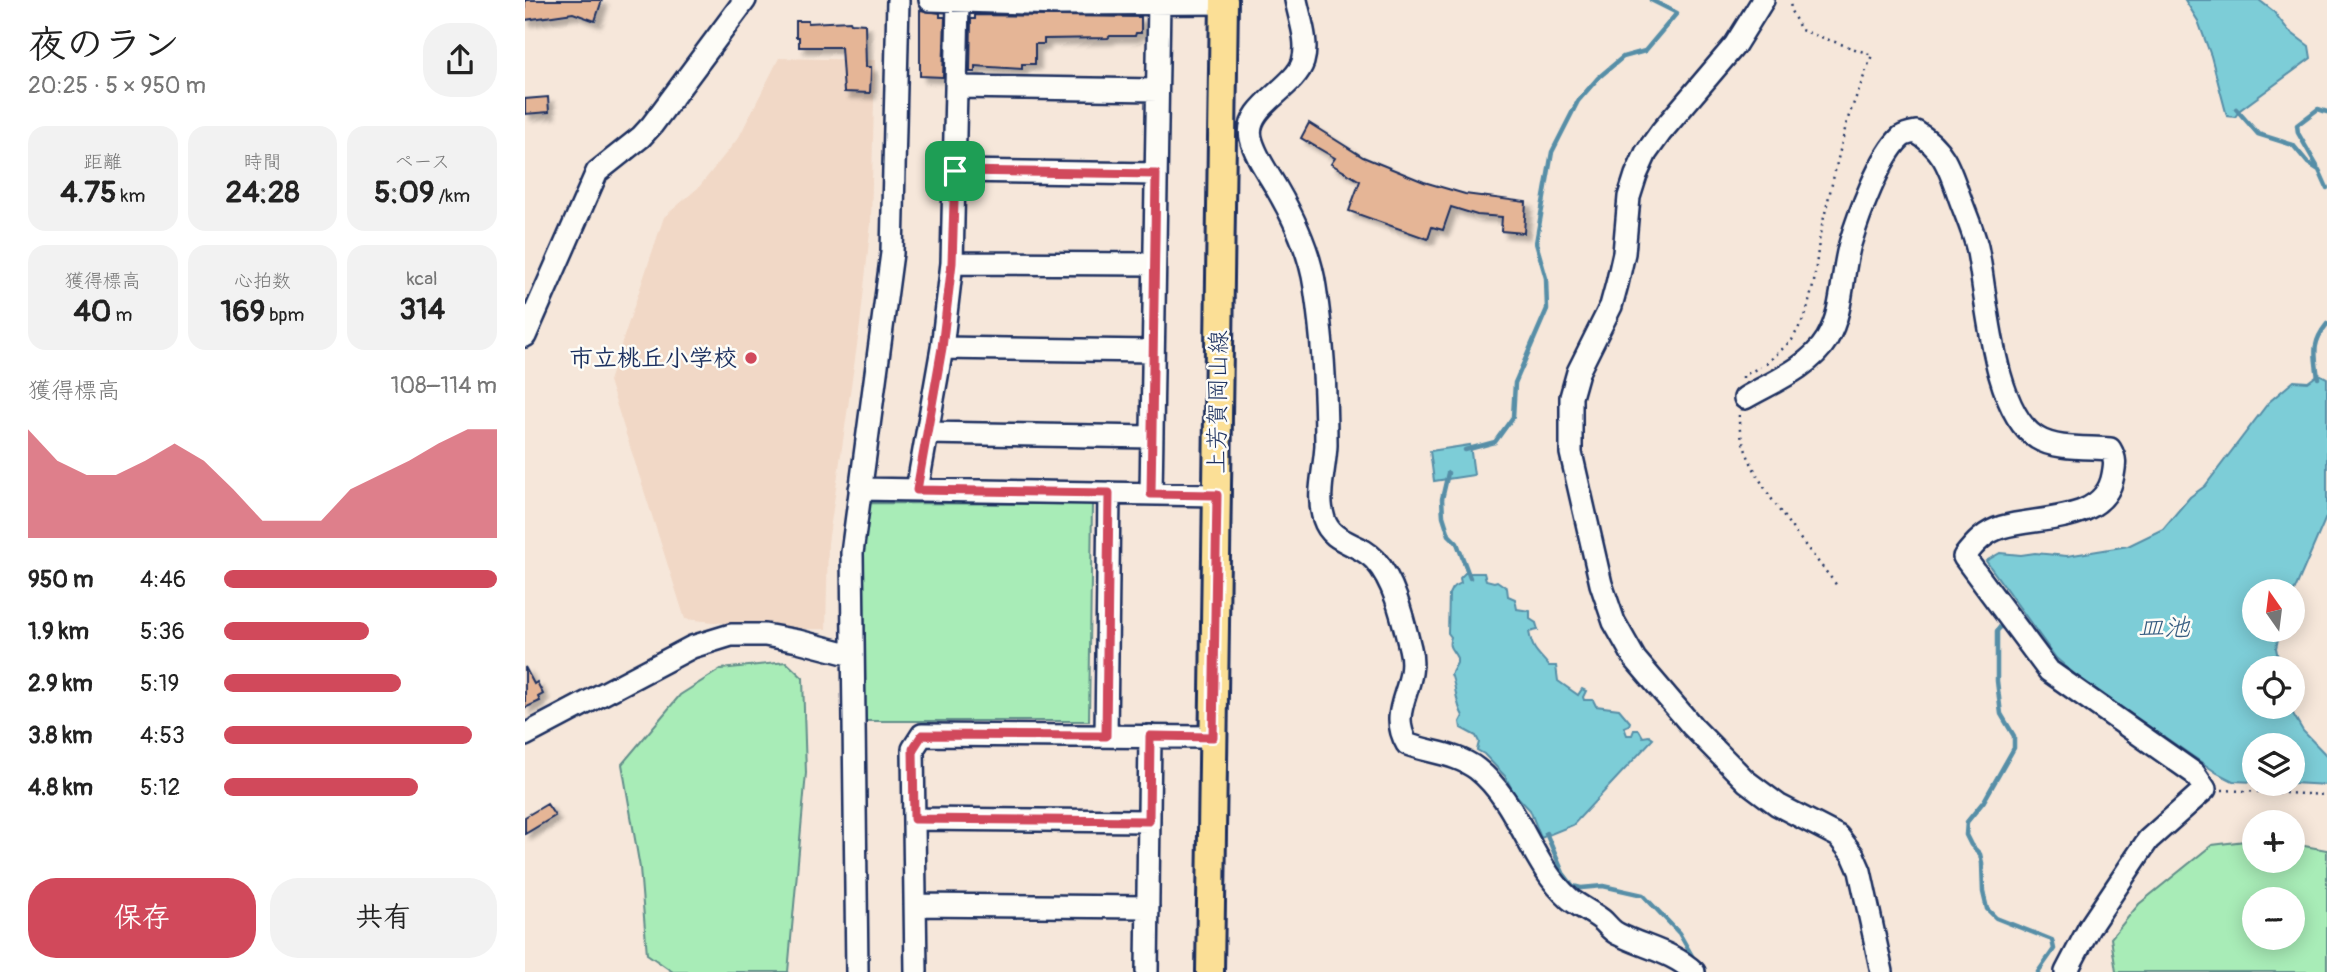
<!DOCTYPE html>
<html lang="ja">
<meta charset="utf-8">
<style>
:root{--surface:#fff;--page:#f2f2f2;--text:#222;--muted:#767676;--accent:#d1495b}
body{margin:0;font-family:Pangolin,"Klee One",sans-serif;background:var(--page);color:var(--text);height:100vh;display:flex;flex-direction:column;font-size:26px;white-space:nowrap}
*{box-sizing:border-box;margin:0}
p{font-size:23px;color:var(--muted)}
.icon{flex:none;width:38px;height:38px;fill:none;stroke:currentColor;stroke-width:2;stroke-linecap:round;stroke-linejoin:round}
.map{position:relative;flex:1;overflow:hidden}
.panel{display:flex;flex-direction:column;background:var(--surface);width:525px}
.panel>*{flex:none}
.needle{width:46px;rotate:346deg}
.fabs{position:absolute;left:1717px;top:579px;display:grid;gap:14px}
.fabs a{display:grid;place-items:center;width:63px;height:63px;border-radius:50%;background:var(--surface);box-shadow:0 4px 18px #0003;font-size:35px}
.pin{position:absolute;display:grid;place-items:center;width:60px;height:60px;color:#fff;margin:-30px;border-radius:14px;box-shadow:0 4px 10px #0006}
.round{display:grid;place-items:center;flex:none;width:74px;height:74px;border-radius:28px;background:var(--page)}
.overview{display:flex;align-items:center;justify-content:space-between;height:119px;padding:0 28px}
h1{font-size:38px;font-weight:800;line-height:52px}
.figures{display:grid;grid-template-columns:repeat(3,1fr);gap:10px;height:119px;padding:7px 28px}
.figures div{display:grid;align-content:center;border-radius:18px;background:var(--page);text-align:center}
.figures b{font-size:30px;font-weight:800}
.figures small{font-size:19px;font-weight:400}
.figures p{font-size:19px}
.chart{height:196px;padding:14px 28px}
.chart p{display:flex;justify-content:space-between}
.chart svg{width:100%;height:126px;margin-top:7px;fill:var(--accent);opacity:.7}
.primary-button{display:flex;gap:14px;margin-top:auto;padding:14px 28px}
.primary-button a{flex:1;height:80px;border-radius:28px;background:var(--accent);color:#fff;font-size:28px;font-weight:800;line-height:80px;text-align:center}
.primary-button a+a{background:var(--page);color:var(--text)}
ul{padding:0 28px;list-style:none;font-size:23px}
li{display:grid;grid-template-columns:112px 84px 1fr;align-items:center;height:52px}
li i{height:18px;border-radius:9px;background:var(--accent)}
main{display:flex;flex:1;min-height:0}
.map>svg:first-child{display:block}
</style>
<main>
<section class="panel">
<div class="overview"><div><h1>夜のラン</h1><p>20:25 · 5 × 950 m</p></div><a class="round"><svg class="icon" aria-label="share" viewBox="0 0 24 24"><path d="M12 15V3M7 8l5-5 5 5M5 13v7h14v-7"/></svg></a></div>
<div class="figures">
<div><p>距離</p><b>4.75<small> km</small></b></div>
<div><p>時間</p><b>24:28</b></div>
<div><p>ペース</p><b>5:09<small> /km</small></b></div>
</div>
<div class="figures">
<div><p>獲得標高</p><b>40<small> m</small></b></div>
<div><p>心拍数</p><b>169<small> bpm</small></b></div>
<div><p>kcal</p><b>314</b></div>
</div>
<div class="chart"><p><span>獲得標高</span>108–114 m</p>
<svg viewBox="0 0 160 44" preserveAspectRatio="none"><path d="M0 44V6L10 17L20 22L30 22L40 17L50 11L60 17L70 27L80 38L90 38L100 38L110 27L120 22L130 17L140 11L150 6L160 6V44z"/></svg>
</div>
<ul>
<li><b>950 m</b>4:46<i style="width:100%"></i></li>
<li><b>1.9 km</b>5:36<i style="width:53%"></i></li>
<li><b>2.9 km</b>5:19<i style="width:65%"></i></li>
<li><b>3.8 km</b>4:53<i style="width:91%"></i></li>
<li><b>4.8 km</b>5:12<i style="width:71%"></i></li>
</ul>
<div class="primary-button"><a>保存</a><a>共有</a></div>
</section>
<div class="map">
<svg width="1802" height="972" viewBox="0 0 1802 972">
<defs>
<filter id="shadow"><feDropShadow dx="5.5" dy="5.5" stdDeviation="2" flood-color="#0004"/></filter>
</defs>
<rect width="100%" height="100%" fill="#f6e7da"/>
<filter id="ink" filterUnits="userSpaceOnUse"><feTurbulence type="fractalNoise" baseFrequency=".0143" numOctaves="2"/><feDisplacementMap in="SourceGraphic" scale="14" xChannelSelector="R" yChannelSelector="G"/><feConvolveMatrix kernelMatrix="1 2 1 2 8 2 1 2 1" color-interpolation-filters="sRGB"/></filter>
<g filter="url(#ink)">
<path fill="#f1d8c6" d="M254 58 350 60 346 223 335 325 303 543 301 629H253L160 619 84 381 139 217 174 187 214 137Z"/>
<path fill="#a8ecb7" stroke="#628e8a" stroke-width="2" fill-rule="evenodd" d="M340 503 567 504 564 721H337L334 563Z
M261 662 278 678 281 773 263 972H148L122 954 115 868 97 764 155 695 196 669Z
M1729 840V861H1768V844L1802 850V972H1591L1586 938 1614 904 1687 845ZM1729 900H1768V938H1729Z"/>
<path fill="#7dcdd7" stroke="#568ea7" stroke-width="2" d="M1660 0H1734L1748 11 1764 31 1784 46 1786 58 1715 110 1710 117 1702 116 1686 56 1673 21Z
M1794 374 1802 378V515L1768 594V592H1729V630H1755L1751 648 1755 668H1729V707H1764L1778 731 1802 756V785L1768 783V746H1729V782L1708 781 1692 773 1555 679 1531 658 1461 561 1475 553 1496 555 1510 553 1542 556 1603 546 1638 529 1665 497 1680 486 1744 402 1769 381 1783 382Z
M945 445 949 475 909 481 905 451Z
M940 573H959L961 580 969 582 972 581 982 588 983 596 990 599 992 609 1005 611V619L1011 623 1013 630 1004 632C1008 652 1013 652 1024 666H1031L1033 681 1053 695 1057 689 1061 691 1058 697 1059 700H1068L1071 706 1094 709 1105 722 1104 725 1099 727 1102 735H1107L1109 730H1114L1118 737 1124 736 1128 739 1048 825 1016 838 1005 810 989 793 980 776 959 754 952 750 954 742 951 736 936 728 935 722 938 716C930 702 932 689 926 674L932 663V658C927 648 922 648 926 637L923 633 924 594 927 588 936 583 935 578Z"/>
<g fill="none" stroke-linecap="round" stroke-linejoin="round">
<path stroke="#568ea7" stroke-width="4.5" d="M1711 109 1733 134 1768 145 1783 163 1794 170 1802 188
M1792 166 1773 133 1772 125 1793 109 1802 112
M1793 378C1790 354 1786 344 1802 324
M940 450 970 442 988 417 990 383 1022 309 1021 278 1011 243 1027 152 1053 101 1073 78 1098 57 1120 51 1152 13 1126 0
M923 473 917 499 918 516 924 535 932 543 945 578
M1480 621 1472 631V681L1476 714 1489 736V748L1459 801 1442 822 1441 835 1446 845 1455 854 1457 863 1458 892 1462 909 1471 918 1527 940 1529 949 1513 972
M1021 833 1038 873 1048 886 1056 888 1078 886 1118 895 1154 933 1170 961"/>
</g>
<path fill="#e5b596" stroke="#1b2f5e" stroke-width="2" filter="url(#shadow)" d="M0 0H77L70 21 48 13 0 20Z
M395 10 415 13V17H420L418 77 395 76Z
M450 15 616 17V33H611L610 36H585L583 38 519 39V44H510V64H497V69L450 66V72H445L446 19H450Z
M271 21H283V23L325 21 326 23 340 24 341 67H346V71L345 93 319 92 316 47H274V37H271Z
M23 97 24 112 0 114V99Z
M784 123 838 157 899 182 940 194 1001 202 999 233 976 231 977 217 952 215 926 207 918 230 907 227 903 239 824 211 835 181 806 164 810 158 776 138Z
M0 667 9 684 12 682 18 694 13 697 15 701 0 708Z
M22 804 30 816 0 834V817Z"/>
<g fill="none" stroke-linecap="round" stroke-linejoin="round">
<defs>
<path id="minor" d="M405 0 535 4 699 3
M771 0C775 20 784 42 778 62 769 89 719 107 726 138 730 156 743 173 752 189 770 220 785 252 790 287 798 339 801 393 801 445 800 470 791 495 799 519 807 544 834 542 850 560 870 582 878 620 885 648 895 687 861 708 882 744 905 753 931 753 952 769 995 803 1004 863 1045 899 1055 907 1067 912 1077 920 1082 924 1086 931 1093 934 1118 947 1148 952 1169 972
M1238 0 1210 45 1136 132 1121 153 1111 175 1104 197 1099 253 1092 284 1086 306 1053 372 1046 397V453L1076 584 1089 622 1110 659 1167 726 1221 781 1253 805 1313 836 1328 855 1335 871 1357 972
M431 87 632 90
M430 171 631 174
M427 263 629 264
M0 336 72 172 116 137 127 125 220 0
M417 348 628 351
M1220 398C1248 382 1285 367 1302 339 1319 310 1316 275 1325 244 1333 217 1355 156 1376 137 1380 134 1385 133 1391 132 1418 148 1424 167 1434 196 1440 213 1448 230 1452 247 1462 294 1467 411 1512 438 1531 450 1563 447 1585 449 1591 459 1590 464 1588 475 1580 524 1513 516 1477 527 1460 532 1450 543 1439 557L1524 671 1669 773 1680 789 1623 840 1564 928 1541 972
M402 433 627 437
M335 489 692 495
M392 490 417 348 427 263 433 2
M626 494 634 0
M0 735 167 647 206 635H240L273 641 327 655
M581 736 584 493
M389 819 624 821
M390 905 623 907
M332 972 327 553 367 253 373 0
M391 972 388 749 397 735 688 737
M622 972 625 736"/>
<path id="major" d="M685 972 699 0"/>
</defs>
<use href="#minor" stroke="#1b2f5e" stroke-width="26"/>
<use href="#major" stroke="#1b2f5e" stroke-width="32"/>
<path stroke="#1b2f5e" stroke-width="2.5" stroke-dasharray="2 5" stroke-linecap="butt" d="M1241 364 1267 340 1281 314 1289 282 1295 234 1322 121 1347 55 1276 30 1266 11 1265 0
M1218 378V376L1235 367
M1214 415C1211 467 1282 546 1313 587
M1697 790 1802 795"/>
<use href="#minor" stroke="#fdfcf7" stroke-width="21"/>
<use href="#major" stroke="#fbdf96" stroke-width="26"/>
</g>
</g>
<g fill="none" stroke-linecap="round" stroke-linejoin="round" filter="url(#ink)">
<defs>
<path id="route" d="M430 171 631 174 626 494 692 495 688 737 625 736 624 821 389 819 388 749 397 735 581 736 584 493 392 490 417 348 427 263Z"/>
</defs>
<use href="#route" stroke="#fff" stroke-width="14"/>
<use href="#route" stroke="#d1495b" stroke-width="9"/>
</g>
<circle fill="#d1495b" stroke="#fdfcf7" stroke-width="2.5" cx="226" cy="358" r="7"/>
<g text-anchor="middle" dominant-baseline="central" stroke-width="5" stroke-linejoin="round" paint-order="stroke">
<g font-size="24" font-weight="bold" fill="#1b2f5e" stroke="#fdfcf7" text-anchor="end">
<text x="212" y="358">市立桃丘小学校</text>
</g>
<g font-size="24" fill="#1b2f5e" stroke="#fdfcf7">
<text transform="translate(693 402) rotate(-89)">上芳賀岡山線</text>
</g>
<g font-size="26" font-style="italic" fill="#385e82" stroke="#fdfcf7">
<text x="1639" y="628">皿池</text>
</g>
</g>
</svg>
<div class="fabs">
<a><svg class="needle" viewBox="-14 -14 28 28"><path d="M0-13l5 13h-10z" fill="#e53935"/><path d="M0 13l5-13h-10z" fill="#767676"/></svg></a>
<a><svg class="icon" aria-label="locate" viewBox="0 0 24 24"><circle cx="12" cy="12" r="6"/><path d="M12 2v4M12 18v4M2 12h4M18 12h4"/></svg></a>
<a><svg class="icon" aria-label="layers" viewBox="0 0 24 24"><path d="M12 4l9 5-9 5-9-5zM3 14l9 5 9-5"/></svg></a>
<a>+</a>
<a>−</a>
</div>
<div class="pin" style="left:430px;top:171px;background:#1e9e55"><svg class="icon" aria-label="arrive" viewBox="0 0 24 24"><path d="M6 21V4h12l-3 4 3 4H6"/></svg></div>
</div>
</main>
